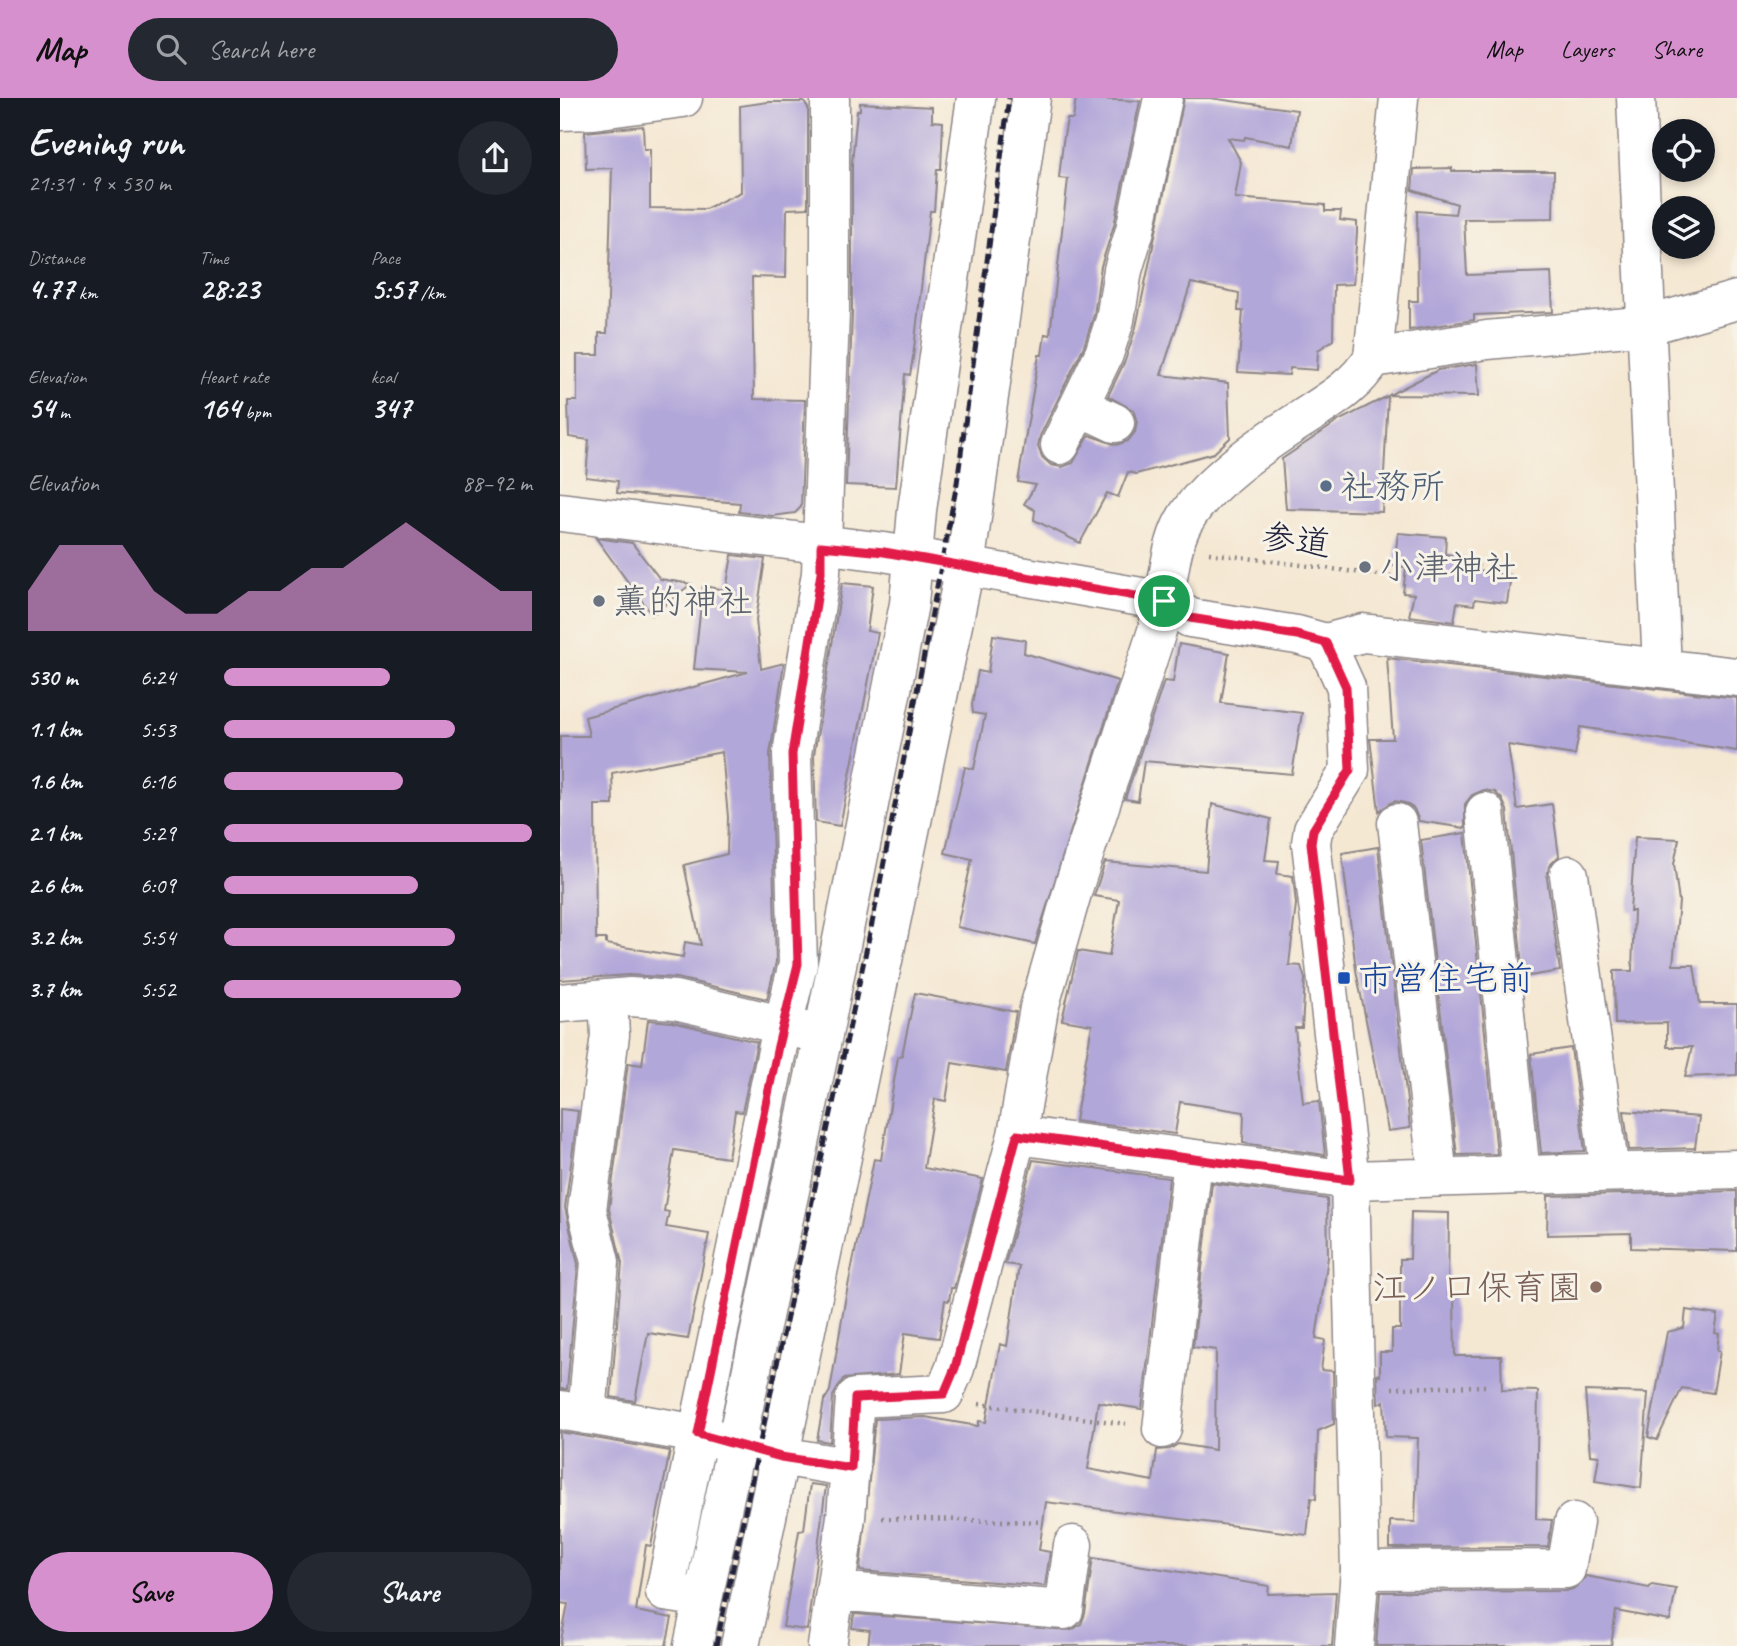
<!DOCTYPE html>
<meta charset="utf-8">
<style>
:root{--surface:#171b24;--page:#242831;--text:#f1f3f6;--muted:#9ea1a6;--accent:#d690ce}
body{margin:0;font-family:Caveat,"Klee One",sans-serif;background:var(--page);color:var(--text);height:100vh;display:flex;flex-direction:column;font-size:26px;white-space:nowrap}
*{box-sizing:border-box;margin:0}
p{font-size:23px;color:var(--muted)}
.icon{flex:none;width:38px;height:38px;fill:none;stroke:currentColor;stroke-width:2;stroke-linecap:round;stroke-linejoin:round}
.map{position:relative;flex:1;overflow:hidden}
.side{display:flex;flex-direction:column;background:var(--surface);width:560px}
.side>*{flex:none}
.fabs{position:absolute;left:1092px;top:21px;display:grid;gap:14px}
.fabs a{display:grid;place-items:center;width:63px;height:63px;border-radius:50%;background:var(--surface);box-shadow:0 4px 10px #0003;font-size:35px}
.pin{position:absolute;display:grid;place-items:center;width:60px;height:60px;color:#fff;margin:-30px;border:4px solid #fff;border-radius:50%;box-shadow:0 2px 7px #0007}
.round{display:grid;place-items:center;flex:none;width:74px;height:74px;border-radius:37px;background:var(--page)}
.headline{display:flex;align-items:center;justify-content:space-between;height:119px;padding:0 28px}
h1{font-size:38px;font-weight:800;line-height:52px}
.stats{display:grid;grid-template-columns:repeat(3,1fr);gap:10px;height:119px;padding:7px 28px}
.stats div{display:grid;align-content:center}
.stats b{font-size:30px;font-weight:800}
.stats small{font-size:19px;font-weight:400}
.stats p{font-size:19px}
.chart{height:196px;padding:14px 28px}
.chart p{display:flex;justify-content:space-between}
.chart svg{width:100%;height:126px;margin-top:7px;fill:var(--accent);opacity:.7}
.primary-button{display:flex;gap:14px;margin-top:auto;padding:14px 28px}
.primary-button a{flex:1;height:80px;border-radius:42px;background:var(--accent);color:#111;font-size:28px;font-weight:800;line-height:80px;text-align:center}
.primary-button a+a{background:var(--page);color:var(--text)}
ul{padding:0 28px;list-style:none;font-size:23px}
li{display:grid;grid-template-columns:112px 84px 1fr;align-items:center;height:52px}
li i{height:18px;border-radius:9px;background:var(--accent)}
header{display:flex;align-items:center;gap:42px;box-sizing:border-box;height:98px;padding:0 35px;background:var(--accent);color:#111}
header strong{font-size:33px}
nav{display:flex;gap:38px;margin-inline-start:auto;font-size:24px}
.search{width:490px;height:63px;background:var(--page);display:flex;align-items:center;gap:18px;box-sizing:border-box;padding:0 24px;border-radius:38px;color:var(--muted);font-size:26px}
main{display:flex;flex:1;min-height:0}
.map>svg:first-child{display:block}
</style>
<header>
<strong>Map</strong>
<div class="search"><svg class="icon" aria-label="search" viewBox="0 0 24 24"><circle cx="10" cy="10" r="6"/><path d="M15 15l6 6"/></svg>Search here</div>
<nav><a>Map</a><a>Layers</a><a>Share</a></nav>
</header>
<main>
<section class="side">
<div class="headline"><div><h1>Evening run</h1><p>21:31 · 9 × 530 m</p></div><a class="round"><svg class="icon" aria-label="share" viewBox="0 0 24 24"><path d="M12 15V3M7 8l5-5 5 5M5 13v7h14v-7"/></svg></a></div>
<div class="stats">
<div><p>Distance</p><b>4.77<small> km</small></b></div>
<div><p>Time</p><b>28:23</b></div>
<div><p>Pace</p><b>5:57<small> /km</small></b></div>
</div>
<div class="stats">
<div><p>Elevation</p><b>54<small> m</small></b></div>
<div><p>Heart rate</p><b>164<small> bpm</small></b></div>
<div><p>kcal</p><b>347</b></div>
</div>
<div class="chart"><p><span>Elevation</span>88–92 m</p>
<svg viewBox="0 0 160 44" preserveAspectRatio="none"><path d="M0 44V30L10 14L20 14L30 14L40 30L50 38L60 38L70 30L80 30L90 22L100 22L110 14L120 6L130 14L140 22L150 30L160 30V44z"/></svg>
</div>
<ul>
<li><b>530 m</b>6:24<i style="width:54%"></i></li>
<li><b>1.1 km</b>5:53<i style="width:75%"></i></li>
<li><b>1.6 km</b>6:16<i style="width:58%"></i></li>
<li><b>2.1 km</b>5:29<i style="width:100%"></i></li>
<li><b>2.6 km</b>6:09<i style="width:63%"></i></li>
<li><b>3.2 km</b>5:54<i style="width:75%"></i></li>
<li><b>3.7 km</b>5:52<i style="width:77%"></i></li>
</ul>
<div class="primary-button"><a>Save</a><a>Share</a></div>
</section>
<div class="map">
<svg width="1177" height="1548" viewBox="0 0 1177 1548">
<rect width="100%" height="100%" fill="#f7f3e8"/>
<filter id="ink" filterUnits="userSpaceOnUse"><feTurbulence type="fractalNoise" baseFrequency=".0143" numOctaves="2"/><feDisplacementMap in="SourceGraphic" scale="14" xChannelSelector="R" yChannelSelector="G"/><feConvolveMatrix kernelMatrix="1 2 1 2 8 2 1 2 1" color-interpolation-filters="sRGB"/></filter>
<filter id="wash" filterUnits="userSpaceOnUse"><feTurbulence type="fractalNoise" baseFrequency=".00686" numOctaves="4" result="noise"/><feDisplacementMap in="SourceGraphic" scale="28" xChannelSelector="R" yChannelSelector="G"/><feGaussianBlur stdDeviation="1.57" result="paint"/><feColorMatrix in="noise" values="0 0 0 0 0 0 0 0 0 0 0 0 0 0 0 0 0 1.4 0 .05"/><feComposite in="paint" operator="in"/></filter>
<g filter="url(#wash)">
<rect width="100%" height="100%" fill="#f5e8d3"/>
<g id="blocks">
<path fill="#b2a7d9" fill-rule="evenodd" d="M516 0 580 3 554 127 541 168 534 217 524 248 480 338 478 348 482 359 491 367 502 369 513 365 529 337 556 347 568 343 575 334 577 323 573 312 548 298 565 263 576 229 624 0H650L737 12 732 48 685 39 684 42 668 40 681 64 675 100 765 107V113H781L780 122 797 124V135L793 186 774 187 773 242 758 252 757 272 730 270 729 277 678 274 683 213H678L679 195 631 185 601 277 668 285 670 340 654 355 576 376 568 374 558 399 547 395 520 445 474 422 475 412 464 406 476 387 458 384 479 257H482L485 236 490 237 508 81 499 80 503 44 507 21H513Z
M208 4H244L248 10V110L227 111 226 180 192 179 194 301 245 302 241 409 235 415 212 418 179 414 180 405 57 395 58 383 26 379 29 342 9 339 8 303H17V257H39V235H47L52 70 26 71 25 34 83 28 84 51H90V110L145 111 181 94 180 8Z
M300 5 372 9V23L383 24 381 71H377L374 113H370L353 259 350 277 345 276 336 389 286 387 292 215V65L297 13 300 12Z
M892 70V73H994L993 120 904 121 907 177 991 174 993 214 914 217V222L849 232V203H858L857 113 895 116 897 106 852 92 854 71Z
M917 266 919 298 829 297 878 272Z
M828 298 822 414 726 411 722 361 780 322Z
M838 435 886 439 885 456 902 458 901 465 919 467 918 473 951 477 947 505 915 501 914 507 897 505 894 524 849 518 854 496 843 495 846 469 834 468Z
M36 440 72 445 100 481 131 486 92 517Z
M172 457 205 461 196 522 201 571 224 565 210 656 216 864 207 901 117 880 68 877 0 882V638H29L25 619 188 574 134 571 143 488 166 492ZM162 654 168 719 167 756 124 767 141 847 125 844 123 859 46 846V841H36L35 707H53L52 675Z
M282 485 313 488 307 533 318 535 280 728 256 724 254 657Z
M433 537 465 542 464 555 558 583 475 846 397 829 412 761 385 755 405 669 414 671 425 617 413 615 412 607 418 573 428 575Z
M619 546 669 555 661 605 742 615 732 676 584 663 578 703 565 701 604 583 613 584Z
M827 560 1177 600V653L1020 629 1015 657 948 647 957 711 992 706 999 758 989 768 987 780 1000 873 963 879 947 712 942 701 935 694 924 692 912 697 905 706V730L859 723 854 711 845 705 834 703 819 713 810 641H833Z
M652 706 711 721 705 762 719 763 717 776 733 778 736 806 729 867 741 868 745 881 742 930H735L743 1005 759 1003 765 1057 683 1045 684 1014 620 1004 615 1036 515 1023 532 927 502 922 518 853 549 858 559 802 534 798 545 764 646 773Z
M905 735 937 1056 897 1057 861 742Z
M1075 739 1119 741 1114 766 1119 804 1113 867H1134L1140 906H1177V977L1125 979 1132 949H1107V925L1055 926 1054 873H1072L1074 813H1070Z
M818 749 850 1030 828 1033 796 872 782 755Z
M355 895 456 914 446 974 392 965 386 1003 375 1001 364 1070 423 1081 394 1190H391L389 1203 385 1202 379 1240 345 1235 339 1276 283 1281 273 1298 270 1344 257 1342 264 1303 270 1293 285 1203 314 1061 321 1062 338 959 342 957Z
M88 922 112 924 197 944 182 1014 175 1013 168 1060 114 1052 104 1113 109 1114 106 1129 149 1136 128 1241 88 1235 75 1303 51 1299 62 1165 49 1111 68 965 82 967Z
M1011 950 1025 1053 981 1055 971 956Z
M0 1011 18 1013 5 1110 18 1166 7 1291H0Z
M1064 1013 1139 1019 1135 1050 1069 1052Z
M473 1062 609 1080 582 1311 538 1304 528 1371 593 1383 597 1352 610 1351 618 1346 655 1352 656 1252 633 1249 652 1085 767 1101 768 1159 756 1240 765 1242 761 1272 773 1273 774 1326 758 1333 756 1401 751 1400 747 1437 486 1404 479 1452 490 1454 485 1488 300 1473 315 1321 365 1319 418 1328 419 1323 426 1324 440 1246 447 1248 459 1168 445 1166Z
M1177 1093V1153L1071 1150V1135L987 1137 988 1098Z
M851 1114 889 1115 888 1198H894L895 1258H941L942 1292 978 1293 976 1421 992 1422 988 1449 830 1450V1423L855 1424 858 1340 826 1339 824 1303 818 1306 817 1277 820 1278V1254H832V1231H840V1161H850Z
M1126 1212 1158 1217 1155 1235 1159 1236 1157 1252 1160 1253 1153 1295 1122 1290 1097 1342 1088 1339 1107 1234 1124 1230Z
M1025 1293 1088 1295 1081 1390 1035 1383 1039 1358 1030 1357Z
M0 1334 110 1353 91 1448 86 1447 76 1513 112 1520 106 1548H0L8 1506 0 1505Z
M250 1386 266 1388 247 1532 223 1529 239 1433 244 1432Z
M533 1460 709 1488 708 1496 776 1494 772 1548H308L310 1532 292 1530 294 1516 512 1532 521 1526 525 1516Z
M1026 1478 1089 1490 1092 1487 1116 1491 1110 1523 1056 1513 1051 1548H816L820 1494 1006 1493 1016 1490Z"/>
</g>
</g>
<g filter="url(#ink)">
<use href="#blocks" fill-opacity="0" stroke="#8c8587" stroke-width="2"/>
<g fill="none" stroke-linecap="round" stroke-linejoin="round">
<defs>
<path id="street" d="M1076 0 1102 570
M0 13 33 12 123 0
M813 260 927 242 1089 227 1177 202
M519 308 555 325
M500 347 544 256 555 222 563 172 575 132 603 0
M0 414 324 454 604 503 597 533 514 788 479 910 457 1037 395 1270 384 1296 295 1300 286 1419 267 1548
M766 545 803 535 1177 579
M925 714 961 1077
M837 725 878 1079
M1009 777 1050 1074
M0 905 70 899 115 902 247 933
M457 1037 790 1082 1177 1071
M0 1312 138 1336 221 1358 291 1370
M27 1317 40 1164 27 1112 50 937 48 901
M602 1331 633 1062
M800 1472 1006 1471 1014 1424
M276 1493 504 1512 513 1447
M143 1500 105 1494 218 948 238 866 232 656 261 475 270 215V0
M133 1548 263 937 349 506 357 412 416 0
M180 1548 405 469 471 0"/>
<path id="secondary" d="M794 1548 800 1472 790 1082 751 745 753 732 790 672 786 589 766 545 737 537 630 520 604 503C609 477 611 448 623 425 644 386 704 345 740 322 769 303 795 289 813 260L839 0"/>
</defs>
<use href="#street" stroke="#8c8587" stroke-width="41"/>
<use href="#secondary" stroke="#8c8587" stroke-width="41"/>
<path stroke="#8c8587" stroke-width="4.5" stroke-dasharray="2 5" stroke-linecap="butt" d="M649 455 834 479
M832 1290 925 1288
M419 1306 566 1326
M322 1420 484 1424"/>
<use href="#street" stroke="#fff" stroke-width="38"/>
<use href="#secondary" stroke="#fff" stroke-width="38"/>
<path stroke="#22223b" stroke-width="5" stroke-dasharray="10 5" stroke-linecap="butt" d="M156 1548 314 816 397 385 449 0"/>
</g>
</g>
<g fill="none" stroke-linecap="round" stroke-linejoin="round" filter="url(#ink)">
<defs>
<path id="route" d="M261 448 324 454 604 503 630 520 737 537 766 545 786 589 790 672 753 732 751 745 790 1082 457 1037 395 1270 384 1296 295 1300 291 1370 221 1359 138 1336 218 948 238 866 232 656 261 475Z"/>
</defs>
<use href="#route" stroke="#fff" stroke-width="14"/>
<use href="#route" stroke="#e11d48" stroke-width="9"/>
</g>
<circle fill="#5c6f8a" stroke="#f7f3e8" stroke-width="2.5" cx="766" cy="388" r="7"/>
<g fill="#6b7280" stroke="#f7f3e8" stroke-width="2.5">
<circle cx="805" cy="469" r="7"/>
<circle cx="39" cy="503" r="7"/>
</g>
<rect fill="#1a4fb4" stroke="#f7f3e8" stroke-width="2.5" x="777" y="873" width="14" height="14" rx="3.5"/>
<circle fill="#8d6e63" stroke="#f7f3e8" stroke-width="2.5" cx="1036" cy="1189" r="7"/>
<g text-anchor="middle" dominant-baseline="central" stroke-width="6" stroke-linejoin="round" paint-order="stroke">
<g font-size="35" fill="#4e5e75" stroke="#f7f3e8" text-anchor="start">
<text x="780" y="388">社務所</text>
</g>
<g font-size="35" fill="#22223b" stroke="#f7f3e8">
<text transform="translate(736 442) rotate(7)">参道</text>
</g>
<g font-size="35" fill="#5b616d" stroke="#f7f3e8" text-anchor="start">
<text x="819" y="469">小津神社</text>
<text x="53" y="503">薫的神社</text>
</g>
<g font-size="35" fill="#164399" stroke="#f7f3e8" text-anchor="start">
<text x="798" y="880">市営住宅前</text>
</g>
<g font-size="35" fill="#785e54" stroke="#f7f3e8" text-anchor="end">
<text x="1022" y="1189">江ノ口保育園</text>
</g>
</g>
</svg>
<div class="fabs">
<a><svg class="icon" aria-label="locate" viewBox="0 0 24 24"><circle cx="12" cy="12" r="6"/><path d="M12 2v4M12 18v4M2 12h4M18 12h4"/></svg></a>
<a><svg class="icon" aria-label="layers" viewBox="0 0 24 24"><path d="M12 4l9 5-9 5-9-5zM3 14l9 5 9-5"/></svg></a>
</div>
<div class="pin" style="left:604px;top:503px;background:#1e9e55"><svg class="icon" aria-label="arrive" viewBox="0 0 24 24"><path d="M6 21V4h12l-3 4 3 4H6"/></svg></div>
</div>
</main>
